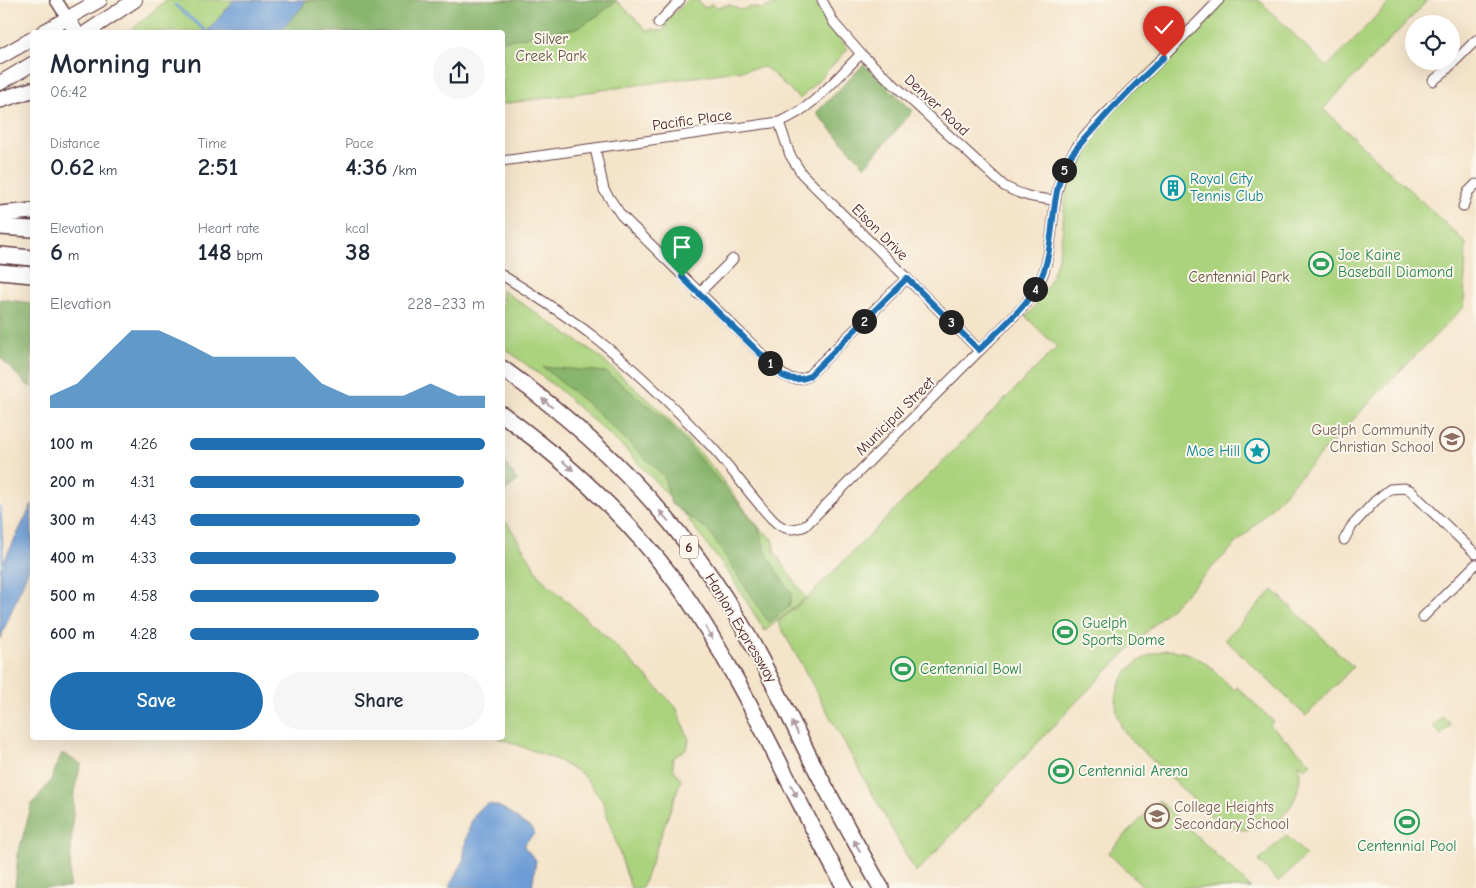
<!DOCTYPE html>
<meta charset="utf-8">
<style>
:root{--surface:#fff;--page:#f6f6f7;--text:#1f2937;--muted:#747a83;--accent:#1f6fb2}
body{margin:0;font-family:"Comic Neue",sans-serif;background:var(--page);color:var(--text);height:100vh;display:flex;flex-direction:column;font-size:19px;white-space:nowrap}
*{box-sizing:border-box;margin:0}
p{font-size:16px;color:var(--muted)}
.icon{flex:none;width:28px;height:28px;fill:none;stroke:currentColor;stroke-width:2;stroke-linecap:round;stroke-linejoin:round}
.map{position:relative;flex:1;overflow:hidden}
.panel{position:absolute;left:30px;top:30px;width:475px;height:710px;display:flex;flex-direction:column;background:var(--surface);border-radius:5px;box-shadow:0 5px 20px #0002}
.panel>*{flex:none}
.fabs{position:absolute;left:1405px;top:15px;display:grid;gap:10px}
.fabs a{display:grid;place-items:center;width:55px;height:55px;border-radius:50%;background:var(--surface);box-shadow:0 5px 20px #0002;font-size:25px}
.pin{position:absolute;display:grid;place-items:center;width:42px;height:42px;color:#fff;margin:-51px -21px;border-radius:50% 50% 50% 0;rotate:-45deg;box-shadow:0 0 5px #0007}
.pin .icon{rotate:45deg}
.km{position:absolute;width:25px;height:25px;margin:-12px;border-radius:50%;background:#222;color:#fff;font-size:14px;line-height:25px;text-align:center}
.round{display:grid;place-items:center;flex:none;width:52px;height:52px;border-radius:26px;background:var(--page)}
.summary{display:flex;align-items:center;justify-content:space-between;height:85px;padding:0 20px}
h1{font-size:28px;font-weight:600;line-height:38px}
.stats{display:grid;grid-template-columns:repeat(3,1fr);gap:8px;height:85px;padding:5px 20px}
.stats div{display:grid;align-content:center}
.stats b{font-size:25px;font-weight:600}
.stats small{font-size:14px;font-weight:400}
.stats p{font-size:14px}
.chart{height:140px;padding:10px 20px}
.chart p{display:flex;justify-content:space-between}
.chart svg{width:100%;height:90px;margin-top:5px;fill:var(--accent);opacity:.7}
.cta{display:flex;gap:10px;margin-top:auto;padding:10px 20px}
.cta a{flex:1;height:58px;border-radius:30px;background:var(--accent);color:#fff;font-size:20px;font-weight:600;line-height:58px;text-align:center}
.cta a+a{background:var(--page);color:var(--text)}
ul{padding:0 20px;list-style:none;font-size:16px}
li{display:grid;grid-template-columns:80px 60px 1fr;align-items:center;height:38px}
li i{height:12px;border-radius:6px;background:var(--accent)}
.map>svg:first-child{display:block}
</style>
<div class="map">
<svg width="1476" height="888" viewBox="0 0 1476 888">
<rect width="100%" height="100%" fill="#fbf7ec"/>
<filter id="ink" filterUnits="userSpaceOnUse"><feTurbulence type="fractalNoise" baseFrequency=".02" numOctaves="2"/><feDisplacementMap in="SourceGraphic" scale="10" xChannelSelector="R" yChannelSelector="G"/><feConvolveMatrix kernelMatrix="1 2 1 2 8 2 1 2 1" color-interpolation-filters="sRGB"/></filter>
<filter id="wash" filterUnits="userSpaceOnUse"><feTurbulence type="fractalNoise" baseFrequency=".0096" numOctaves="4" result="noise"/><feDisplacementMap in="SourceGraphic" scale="20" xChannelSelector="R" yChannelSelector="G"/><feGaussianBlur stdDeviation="1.12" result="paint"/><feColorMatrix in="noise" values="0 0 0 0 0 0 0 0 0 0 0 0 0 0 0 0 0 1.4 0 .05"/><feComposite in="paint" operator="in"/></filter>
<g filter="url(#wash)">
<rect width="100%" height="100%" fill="#f4e4ca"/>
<path fill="#abd37e" stroke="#7a7954" d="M166 0H616L648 31 653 29 660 31 665 29 670 17 688 0H698L703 7H707L712 3 716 7 730 5 740 10 751 7 761 9 788 0H814L833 32 848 49 800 99 765 67 503 104 502 32H129Z
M1224 0H1259L1327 67 1392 0H1428L1323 109 1466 243 1464 307 1380 391 1250 530 1078 700 916 873 778 622 810 595 1057 347 1026 317C1051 288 1059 264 1063 226 1064 208 1065 190 1073 173L1124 92Z
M502 290 595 353 660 410 713 468 760 529 772 538 775 553 806 598 765 631 730 575 679 507 626 450 556 387 503 347Z
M503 521 508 524 542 579 611 641 676 707 689 740 687 748 673 758V768L681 780 642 888H631L602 800 582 774 555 759 499 738H502Z
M1273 590 1353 667 1306 716 1225 639Z
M1168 650C1201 652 1211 668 1234 690L1237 687 1273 721 1270 725 1311 763 1305 769 1299 764C1307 815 1256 848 1214 819L1133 742C1128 736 1122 730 1120 723 1106 686 1132 655 1168 650Z
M1443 716 1451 725 1441 735 1433 726Z
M1159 800 1251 888H1145L1108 853Z
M1286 835 1306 855 1278 882 1259 861Z"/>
<path fill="#88b56d" stroke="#696a4c" d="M305 0H615L616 1 597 16 577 28 503 41 502 32H279L302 7Z
M864 64 913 111 865 166 816 113Z
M0 299 32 303V387L26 384 0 357Z
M543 367 606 372 666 420 758 526 766 552 776 571 792 594 789 607 769 623 709 531 671 504 664 476 596 411Z
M502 458 517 481 503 493H502Z
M62 753 81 764 74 791 69 888H15L18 854 32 804 50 782Z"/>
<path fill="#6d9dd6" stroke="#5c5e80" d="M234 0H305L302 7 279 32H207Z
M32 504V561L0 639V569Z
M487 804C505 804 516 821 532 828L534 834 524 844 525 848 536 860 532 888 449 887 463 862 466 840 471 822 478 810Z"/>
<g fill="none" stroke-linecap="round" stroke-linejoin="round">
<path stroke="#6d9dd6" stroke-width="2.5" d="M175 5 207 32
M0 507 3 565"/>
</g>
</g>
<g filter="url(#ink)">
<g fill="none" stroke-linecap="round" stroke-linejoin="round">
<defs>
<path id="minor" d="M822 0 834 23 861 54 1004 186C1022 196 1034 198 1054 200
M658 23 680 0
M1433 81 1445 71 1476 40
M779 122 790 155 802 174 979 350
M595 148 604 190 621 215 783 375C791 380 798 381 807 377L907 278
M502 161 779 122C813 109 836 78 861 54
M1463 207 1468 192 1476 184
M502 275C534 295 565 314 594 337 636 369 673 406 709 444 732 468 750 496 773 520 783 530 792 531 805 526L1023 307C1033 293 1044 278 1047 260 1055 227 1051 192 1068 161 1084 131 1116 105 1139 81 1166 55 1193 27 1219 0
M698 294 733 259
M1344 540 1351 527 1375 501 1390 489 1404 488 1410 490 1423 503 1476 554
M1423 617 1476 564"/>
<path id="tertiary" d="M56 0 68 19"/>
<path id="primary" d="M68 19 76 32
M43 32 100 0
M87 32 135 0
M0 57 32 39
M0 83 32 64"/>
<path id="trunk" d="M0 100 25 92 32 90
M0 214 32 211
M0 227 32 229
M0 255 32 258
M0 272 32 275
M502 368C591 432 672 512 729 604 759 651 782 702 807 752 830 798 856 843 881 888
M502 414C578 470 648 536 699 616 754 703 794 798 845 888"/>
</defs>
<use href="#minor" stroke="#643d43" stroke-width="11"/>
<use href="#tertiary" stroke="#643d43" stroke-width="14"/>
<use href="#primary" stroke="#643d43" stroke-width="16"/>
<use href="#trunk" stroke="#643d43" stroke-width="18"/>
<use href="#minor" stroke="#fff" stroke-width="9"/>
<use href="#tertiary" stroke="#fff" stroke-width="11"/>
<use href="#primary" stroke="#fff" stroke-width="14"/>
<use href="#trunk" stroke="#fff" stroke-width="15"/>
</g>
<defs><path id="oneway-solid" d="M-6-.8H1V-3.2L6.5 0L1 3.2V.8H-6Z" transform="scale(1.25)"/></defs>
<g fill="#ae9aa0">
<use href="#oneway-solid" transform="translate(547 403) rotate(-140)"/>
<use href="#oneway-solid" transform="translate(568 466) rotate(41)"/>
<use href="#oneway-solid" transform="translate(664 516) rotate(-131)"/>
<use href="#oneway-solid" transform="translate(709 633) rotate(59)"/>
<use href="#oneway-solid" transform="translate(795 728) rotate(-116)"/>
<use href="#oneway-solid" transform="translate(794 791) rotate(63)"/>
<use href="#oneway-solid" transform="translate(857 846) rotate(-119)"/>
</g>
</g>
<g fill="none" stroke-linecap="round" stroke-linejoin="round" filter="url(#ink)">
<defs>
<path id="route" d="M682 277 783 376C791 380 798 381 808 377L907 278 979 350C1005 324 1039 298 1047 260 1055 226 1051 191 1068 160 1077 146 1089 134 1100 122 1120 99 1142 78 1164 57"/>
</defs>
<use href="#route" stroke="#fff" stroke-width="10"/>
<use href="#route" stroke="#1f6fb2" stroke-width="6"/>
</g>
<defs>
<symbol id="building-ring" viewBox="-11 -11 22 22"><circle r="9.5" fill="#fbf7ec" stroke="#0f9aa8" stroke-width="1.5"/><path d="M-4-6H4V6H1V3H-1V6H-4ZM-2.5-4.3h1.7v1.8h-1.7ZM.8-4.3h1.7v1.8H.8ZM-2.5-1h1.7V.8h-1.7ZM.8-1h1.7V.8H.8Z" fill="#0f9aa8"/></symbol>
<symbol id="stadium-ring" viewBox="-11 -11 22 22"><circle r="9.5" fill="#fbf7ec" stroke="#2e9e5b" stroke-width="1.5"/><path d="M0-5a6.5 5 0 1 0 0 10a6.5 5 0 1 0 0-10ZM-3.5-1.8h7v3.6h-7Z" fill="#2e9e5b"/></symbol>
<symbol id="school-ring" viewBox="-11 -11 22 22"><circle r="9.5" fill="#fbf7ec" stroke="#8d6e63" stroke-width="1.5"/><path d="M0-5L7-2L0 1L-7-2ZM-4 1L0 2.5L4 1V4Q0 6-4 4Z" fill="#8d6e63"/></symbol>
<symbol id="sight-ring" viewBox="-11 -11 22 22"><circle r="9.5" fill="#fbf7ec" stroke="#0f9aa8" stroke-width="1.5"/><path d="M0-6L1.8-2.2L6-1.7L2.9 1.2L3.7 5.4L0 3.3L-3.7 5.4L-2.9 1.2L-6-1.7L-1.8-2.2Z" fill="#0f9aa8"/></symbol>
</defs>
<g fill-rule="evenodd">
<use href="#building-ring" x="1159" y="174" width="28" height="28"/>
<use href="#stadium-ring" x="1307" y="250" width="28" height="28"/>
<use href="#school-ring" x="1438" y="425" width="28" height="28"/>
<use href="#sight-ring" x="1243" y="437" width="28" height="28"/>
<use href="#stadium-ring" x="1051" y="618" width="28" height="28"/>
<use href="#stadium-ring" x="889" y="655" width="28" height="28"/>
<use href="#stadium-ring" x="1047" y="757" width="28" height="28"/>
<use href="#school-ring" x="1143" y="802" width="28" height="28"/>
<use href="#stadium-ring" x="1393" y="808" width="28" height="28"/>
</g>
<g text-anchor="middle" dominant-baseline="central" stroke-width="4" stroke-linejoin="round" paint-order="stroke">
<rect fill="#fbf7ec" stroke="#7f6065" stroke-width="1" x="680" y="535.5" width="18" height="23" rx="4"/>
<g font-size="14" font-weight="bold" fill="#4a1f2b">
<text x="689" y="547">6</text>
</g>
<g font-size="15" fill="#675544" stroke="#fbf7ec">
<text x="551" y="39">Silver<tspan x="551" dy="17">Creek Park</tspan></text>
<text x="1239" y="277">Centennial Park</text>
</g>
<g font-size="15" fill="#4a1f2b" stroke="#fbf7ec">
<text transform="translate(937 105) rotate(43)">Denver Road</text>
<text transform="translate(692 120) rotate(-8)">Pacific Place</text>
<text transform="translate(880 232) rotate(45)">Elson Drive</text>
<text transform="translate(895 416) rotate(-45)">Municipal Street</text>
<text transform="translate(741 628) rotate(59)">Hanlon Expressway</text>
</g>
<g font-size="15" fill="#0d838f" stroke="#fbf7ec" text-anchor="start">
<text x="1190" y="179">Royal City<tspan x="1190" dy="17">Tennis Club</tspan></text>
<text x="1240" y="451" text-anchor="end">Moe Hill</text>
</g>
<g font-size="15" fill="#27864d" stroke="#fbf7ec" text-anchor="start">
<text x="1338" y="255">Joe Kaine<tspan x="1338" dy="17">Baseball Diamond</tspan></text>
<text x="1082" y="623">Guelph<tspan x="1082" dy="17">Sports Dome</tspan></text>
<text x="920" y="669">Centennial Bowl</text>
<text x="1078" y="771">Centennial Arena</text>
<text x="1407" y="846" text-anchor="middle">Centennial Pool</text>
</g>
<g font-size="15" fill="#785e54" stroke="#fbf7ec" text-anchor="end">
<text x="1434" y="430">Guelph Community<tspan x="1434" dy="17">Christian School</tspan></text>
<text x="1174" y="807" text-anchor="start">College Heights<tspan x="1174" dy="17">Secondary School</tspan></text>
</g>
</g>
</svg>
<div class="fabs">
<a><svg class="icon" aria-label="locate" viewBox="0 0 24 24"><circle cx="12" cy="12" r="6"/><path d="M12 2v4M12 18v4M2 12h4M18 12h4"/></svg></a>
</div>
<div class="pin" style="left:682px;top:277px;background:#1e9e55"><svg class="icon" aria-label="arrive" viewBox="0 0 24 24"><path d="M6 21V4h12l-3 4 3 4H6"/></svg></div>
<div class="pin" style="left:1164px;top:57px;background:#d93025"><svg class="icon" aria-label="check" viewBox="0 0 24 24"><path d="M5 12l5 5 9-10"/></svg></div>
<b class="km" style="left:770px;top:363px">1</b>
<b class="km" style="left:864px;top:321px">2</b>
<b class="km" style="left:951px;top:322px">3</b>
<b class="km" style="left:1035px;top:289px">4</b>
<b class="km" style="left:1064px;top:170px">5</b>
<section class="panel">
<div class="summary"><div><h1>Morning run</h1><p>06:42</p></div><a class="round"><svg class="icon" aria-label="share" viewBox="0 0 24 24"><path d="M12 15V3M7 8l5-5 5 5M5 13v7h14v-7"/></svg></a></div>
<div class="stats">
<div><p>Distance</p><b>0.62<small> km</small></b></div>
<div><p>Time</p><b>2:51</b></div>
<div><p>Pace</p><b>4:36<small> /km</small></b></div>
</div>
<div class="stats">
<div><p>Elevation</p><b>6<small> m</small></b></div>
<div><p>Heart rate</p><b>148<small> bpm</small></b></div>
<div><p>kcal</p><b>38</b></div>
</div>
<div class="chart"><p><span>Elevation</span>228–233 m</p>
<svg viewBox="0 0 160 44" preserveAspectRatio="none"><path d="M0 44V38L10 32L20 19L30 6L40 6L50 12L60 19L70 19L80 19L90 19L100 32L110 38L120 38L130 38L140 32L150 38L160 38V44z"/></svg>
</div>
<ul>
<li><b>100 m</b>4:26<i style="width:100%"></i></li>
<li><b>200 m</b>4:31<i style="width:93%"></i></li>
<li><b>300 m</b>4:43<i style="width:78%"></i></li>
<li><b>400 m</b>4:33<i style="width:90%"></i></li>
<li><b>500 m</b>4:58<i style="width:64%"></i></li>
<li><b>600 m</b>4:28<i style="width:98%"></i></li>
</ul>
<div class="cta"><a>Save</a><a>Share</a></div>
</section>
</div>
